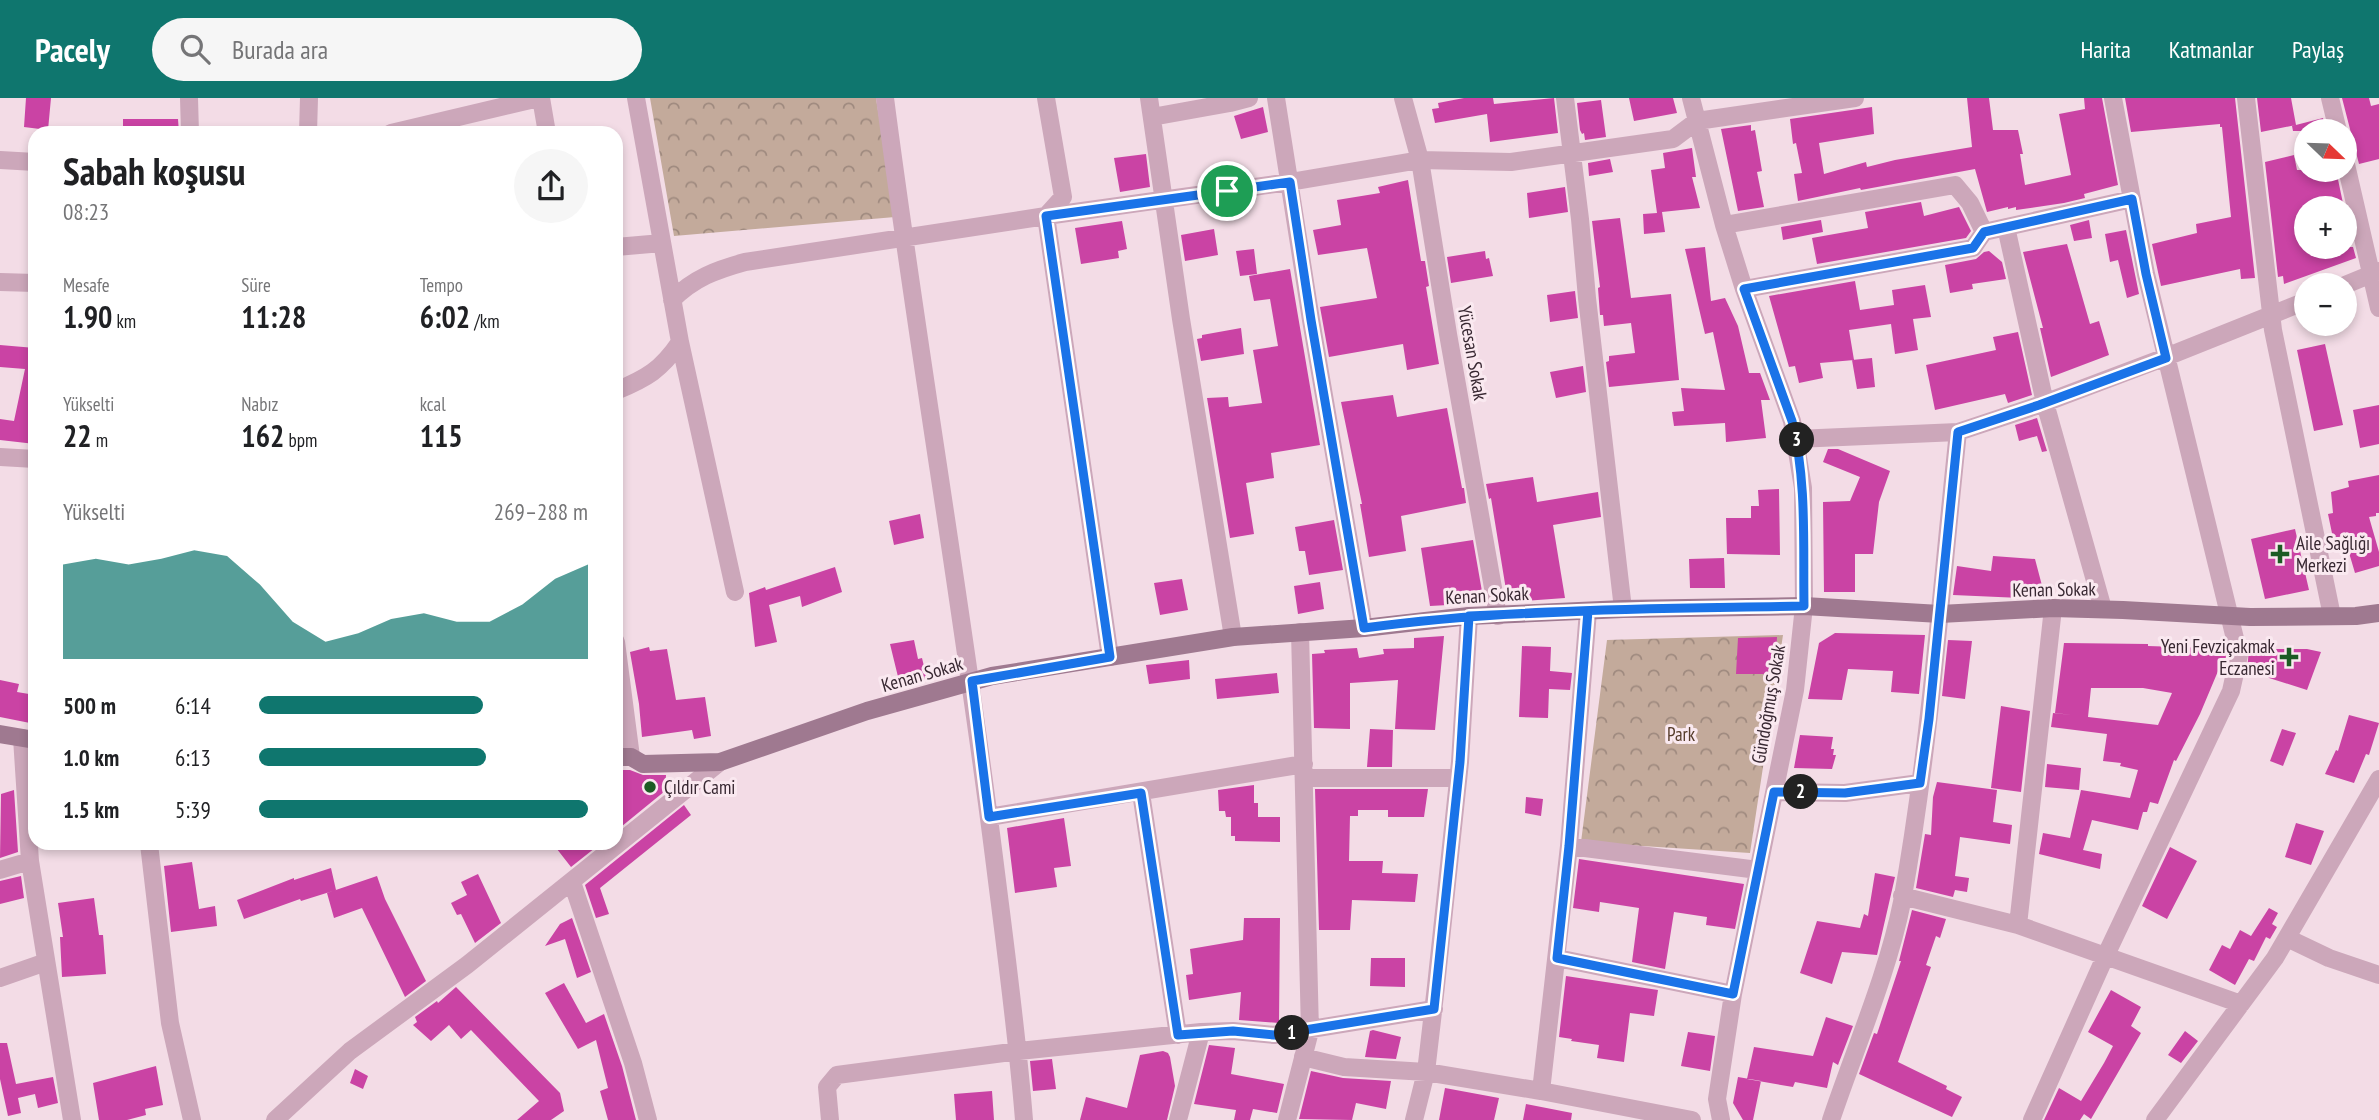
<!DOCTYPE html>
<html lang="tr">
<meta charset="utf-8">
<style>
:root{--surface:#fff;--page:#f6f6f6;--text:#202124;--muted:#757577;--accent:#0f766e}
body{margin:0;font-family:"PT Sans Narrow",sans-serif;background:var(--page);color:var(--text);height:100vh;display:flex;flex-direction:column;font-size:26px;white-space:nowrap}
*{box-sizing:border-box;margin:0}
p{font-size:23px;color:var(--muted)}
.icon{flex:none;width:38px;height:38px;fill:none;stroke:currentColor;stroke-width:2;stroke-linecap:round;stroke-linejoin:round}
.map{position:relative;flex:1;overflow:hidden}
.drawer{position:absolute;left:28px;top:28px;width:595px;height:724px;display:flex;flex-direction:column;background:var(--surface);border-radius:21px;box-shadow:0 4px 10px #0003}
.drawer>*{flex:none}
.needle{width:46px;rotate:113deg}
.controls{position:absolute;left:2294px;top:21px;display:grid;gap:14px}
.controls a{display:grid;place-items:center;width:63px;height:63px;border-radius:50%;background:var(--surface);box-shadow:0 4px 10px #0003;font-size:35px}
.pin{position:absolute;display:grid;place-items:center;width:60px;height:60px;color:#fff;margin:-30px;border:4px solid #fff;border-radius:50%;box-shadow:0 2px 7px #0007}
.km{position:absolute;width:35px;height:35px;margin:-18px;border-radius:50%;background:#222;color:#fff;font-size:19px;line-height:35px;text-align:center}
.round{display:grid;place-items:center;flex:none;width:74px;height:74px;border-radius:37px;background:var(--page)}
.overview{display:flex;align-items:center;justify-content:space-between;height:119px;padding:0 35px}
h1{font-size:38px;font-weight:600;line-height:52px}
.stats{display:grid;grid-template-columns:repeat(3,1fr);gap:10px;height:119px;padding:7px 35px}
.stats div{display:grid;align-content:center}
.stats b{font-size:30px;font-weight:600}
.stats small{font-size:19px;font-weight:400}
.stats p{font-size:19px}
.chart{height:196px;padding:14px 35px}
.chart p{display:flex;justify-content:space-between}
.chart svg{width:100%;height:126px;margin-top:7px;fill:var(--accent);opacity:.7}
ul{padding:0 35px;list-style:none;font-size:23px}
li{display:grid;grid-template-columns:112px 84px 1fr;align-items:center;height:52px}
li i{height:18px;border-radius:9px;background:var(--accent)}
header{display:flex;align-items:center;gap:42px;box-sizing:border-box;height:98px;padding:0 35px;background:var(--accent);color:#fff}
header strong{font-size:33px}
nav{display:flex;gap:38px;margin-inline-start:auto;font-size:24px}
.search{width:490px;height:63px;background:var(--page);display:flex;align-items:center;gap:18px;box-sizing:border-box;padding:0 24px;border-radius:38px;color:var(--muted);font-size:26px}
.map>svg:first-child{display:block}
</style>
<header>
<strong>Pacely</strong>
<div class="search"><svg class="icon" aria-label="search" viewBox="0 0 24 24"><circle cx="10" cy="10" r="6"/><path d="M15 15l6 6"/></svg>Burada ara</div>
<nav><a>Harita</a><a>Katmanlar</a><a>Paylaş</a></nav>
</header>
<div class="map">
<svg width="2379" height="1022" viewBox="0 0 2379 1022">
<defs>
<pattern id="forest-crowns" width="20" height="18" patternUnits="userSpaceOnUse" patternTransform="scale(1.75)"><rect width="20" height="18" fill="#c3aa9b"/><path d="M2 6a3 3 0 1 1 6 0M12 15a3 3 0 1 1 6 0" fill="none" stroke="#9f8a7f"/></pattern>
</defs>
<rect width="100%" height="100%" fill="#f3dce6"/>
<path fill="url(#forest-crowns)" d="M650 0H876L895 119 674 138Z
M1783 537 1750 755 1581 744 1607 542Z"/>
<path fill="#ca43a4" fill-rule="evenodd" d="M26 0H51L48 32 24 29Z
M1464 0H1493L1494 6 1554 0 1558 35 1490 44 1487 16 1435 25 1432 11 1439 10 1438 5Z
M1629 0H1673L1677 15 1634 23Z
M1967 0H1989L1993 32H2018L2023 56H2020L2025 87 2071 77 2059 16 2085 11 2084 0H2102L2118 87 2084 96 2085 100 2064 105 2016 112V109L2008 111V109L1987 114 1975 71 1861 92 1860 90 1798 103 1794 76 1802 75 1796 45 1793 46 1790 21 1872 9 1874 36 1819 45 1824 76 1866 64 1867 69 1895 62 1972 49Z
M2125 0H2235L2255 180 2241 181 2240 171 2161 188 2152 146 2197 135 2196 126 2231 119 2222 29H2220V26L2131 34Z
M2257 0H2291L2296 27 2261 34Z
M2342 0H2369L2371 8 2379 6V61L2359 66Z
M1601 2 1606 39 1585 42 1584 35 1582 36 1580 32 1577 5Z
M1263 9 1268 34 1241 41 1234 18Z
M2323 20 2326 33H2293L2292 28Z
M123 21H178L179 35H123Z
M1751 27V33L1755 32 1762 73 1757 74 1764 109 1738 113 1721 31Z
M1692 50 1696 79H1692L1700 110 1662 114 1665 134 1644 136 1643 116 1657 115 1651 72 1665 70 1663 55Z
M1146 56 1150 89 1120 94 1114 60Z
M2294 57 2297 72H2336L2344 110H2306V149H2353L2356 160 2284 186 2283 178 2278 179 2265 64Z
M1610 61 1613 74 1589 78 1588 65Z
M1408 82 1421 163H1425L1429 188 1426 189 1439 266 1407 272 1403 246 1329 259 1320 209 1377 200 1367 150 1318 157 1313 132 1341 127 1337 102 1380 95 1378 89Z
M1565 89 1568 114 1529 120 1527 95Z
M1921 104 1924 118 1959 109 1971 133 1966 140 1817 166 1812 140 1868 130 1865 114Z
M1620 120 1631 200 1671 196 1679 282 1609 289 1606 264 1609 263V258L1635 255 1631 225 1604 228 1603 217H1600L1598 190 1600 189 1592 123Z
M1821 122 1823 134 1783 142 1781 129Z
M2089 122 2092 140 2074 143 2070 127Z
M1122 123 1127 151 1118 153 1119 160 1081 166 1075 130Z
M1214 131 1218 157 1185 163 1181 137Z
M2126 132 2139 196 2127 200 2118 162 2110 164 2105 136Z
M2067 146 2090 226 2099 223 2109 257 2051 279 2040 230H2043L2023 154Z
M1705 149 1711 203 1725 200 1738 228 1749 275H1760L1770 302H1761L1766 340 1726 344 1725 325 1674 328 1672 314 1684 313 1681 290 1725 292 1713 234 1705 236 1685 151Z
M1254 151 1257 176 1240 178 1236 153Z
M1485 153 1486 161 1489 160 1493 178 1451 185 1447 159Z
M1989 153 2002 164 2006 181 1972 186 1973 191 1950 195 1945 167 1976 161 1984 154Z
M1290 171 1320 347 1271 355 1274 380 1246 385 1254 436 1230 440 1207 300 1228 299 1229 309 1262 305 1253 252 1278 248 1270 201 1254 203 1249 178Z
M1855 183 1860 212 1894 207 1892 192 1925 187 1931 219 1913 221 1918 252 1895 256 1891 226 1849 232 1854 262 1820 265 1823 280 1799 285 1795 268 1789 269 1769 198Z
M1575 193 1578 220 1550 224 1547 197Z
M1241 230 1244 256 1201 263 1197 241 1202 240V237Z
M2018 234 2032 297 2008 305 2005 296 1935 312 1926 267 1996 252 1993 239Z
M2325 246 2343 327 2314 333 2297 252Z
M0 247 35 250V346L0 342V321L14 323 25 271 0 269Z
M1872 260 1875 289 1857 291 1852 262Z
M1583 268 1586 294 1556 300 1550 274Z
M1393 297 1397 319 1447 310 1462 390H1464L1466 405 1401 418 1406 453 1369 459 1360 406H1362L1341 304Z
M2379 307V346L2360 350 2353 312Z
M2037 320 2047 353 2042 354 2037 338 2019 343 2015 327Z
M1828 351H1838L1890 373 1879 404 1873 456H1855V494H1824L1823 404 1850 403 1860 379 1823 364Z
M2379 377V415H2376V418L2369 419 2379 454V468L2355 475 2344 438 2333 440 2328 416 2333 415 2331 394 2349 389 2348 383Z
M1533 379 1537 404 1598 394 1601 419 1553 427 1565 500 1508 504 1491 400 1489 401 1486 386Z
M1779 391 1780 457 1727 456 1726 420H1751V408H1759L1758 392Z
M920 416 924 440 894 447 889 423Z
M1334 422 1343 472 1309 477 1305 453H1299L1295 429Z
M2295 431 2309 492 2265 501 2251 441Z
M1473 442 1484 505 1430 508 1421 450Z
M1993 458 2035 461 2045 499 2021 500 1953 497 1957 468 1991 473Z
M1724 460 1725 490H1690L1689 461Z
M835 469 842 494 802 509 800 498 769 507 777 544 755 549 749 495 765 489 766 492Z
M1182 481 1188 512 1160 517 1154 485Z
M1320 484 1324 511 1298 516 1294 488Z
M1835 535 1925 537 1919 596 1891 594 1893 573 1848 571 1842 602 1808 601 1819 545Z
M1444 538 1435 632 1395 631 1398 582 1350 585V631L1314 630 1312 556 1325 555 1324 552 1357 550 1359 560 1384 556 1383 551 1414 550V540Z
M1777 539 1775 576H1736L1738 540Z
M914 542 918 561 922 560 927 581 900 587 890 546Z
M1948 542 1972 543 1965 601 1942 598Z
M2064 545 2148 546V548L2208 550 2213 545 2225 546 2227 557 2225 567 2221 566 2200 616 2176 663 2174 662 2158 706 2150 704 2147 714H2143L2138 732 2092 722 2083 752 2102 756 2100 771 2039 756 2043 735 2070 740 2081 692 2130 700 2138 672 2120 668 2121 665 2103 663 2107 636 2051 629 2053 615 2072 617 2055 615ZM2091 590H2143L2172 595 2158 627 2088 619Z
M1522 548 1551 549 1550 573 1572 575 1570 592 1549 591 1548 620 1519 619Z
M649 549 650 553 667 551 676 602 705 599 711 638 694 641 692 632 642 639 639 606 630 554Z
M2249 551H2307L2321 554 2307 592 2247 573Z
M1189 562 1190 581 1149 586 1146 567Z
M1277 575 1279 595 1217 601 1215 581Z
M0 582 19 586 17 594 35 597V626L0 619Z
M2001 608 2030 613 2021 694 1991 690Z
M2349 617 2379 625 2369 657 2366 656 2354 685 2325 676 2336 652 2338 653Z
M1370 631 1393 632 1392 669H1367Z
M2282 631 2296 635 2283 668 2270 663Z
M1800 637 1833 639 1831 651H1834L1833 657H1836L1832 671 1794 670Z
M2047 666 2081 670 2079 692 2045 689Z
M616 672H630L643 677H666L665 693 616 733Z
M1937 684 1997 692 1993 724 2012 727 2010 746 1960 739 1955 778 1969 780 1967 794 1955 792 1953 799 1916 790 1925 736 1931 737 1933 699Z
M1254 687V705H1258V719H1280V744L1235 743V738H1231V719H1226L1225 713H1219L1218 692Z
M1315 691H1428L1424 719H1388V712H1358V718H1350L1349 763H1383L1382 775 1418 776 1415 804 1352 802 1350 832H1319Z
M14 692 18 754 0 760 1 696Z
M1526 699 1543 701 1541 718 1525 715Z
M684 707 691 717 600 790 609 816 596 820 585 787Z
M1064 720 1071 768 1054 770 1057 789 1015 795 1007 730Z
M2296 725 2324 733 2311 767 2285 759Z
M553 746H600L571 769Z
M2170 749 2197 763 2167 821 2142 808Z
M1579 761 1744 786 1735 831 1706 827 1707 819 1674 814 1665 871 1632 864 1639 810 1600 804 1599 814 1573 810Z
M192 764 199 811 215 808 217 828 171 834 164 768Z
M331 770 336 792 301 803 300 801 244 821 237 802 294 780V782Z
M1875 775 1895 779 1877 857 1842 854 1832 886 1800 875 1817 823 1860 830 1864 816 1868 818Z
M478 776 501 825 475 845 461 816 457 817 451 805 467 797 461 784Z
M21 778 24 800 0 806V783Z
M377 778 385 801 426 883 405 899 362 810 334 820 327 795Z
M94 800 99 837H103L106 876 62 879 60 839H63L58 805Z
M2269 810 2278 815 2272 826 2277 829 2270 841 2266 839 2254 863 2249 861 2235 887 2209 872 2222 847 2230 851 2240 832 2251 838Z
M1912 812 1946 821 1940 840 1936 838 1926 867 1931 869 1898 964 1947 988 1946 991 1962 999 1952 1019 1859 976 1874 935 1877 936 1901 863H1899Z
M572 820 591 874 577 880 565 841 545 848 560 826Z
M1244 820H1280L1279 925 1239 922 1241 894 1189 902 1186 877 1193 876 1190 851 1243 842Z
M1371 860H1405V889L1370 888Z
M1566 878 1658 892 1654 918 1630 915 1624 964 1597 960 1599 947 1571 943 1572 941 1559 939Z
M564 885 586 925 604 916 622 968 636 1022H608L600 993 608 990 596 942 578 951 545 895Z
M456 889 560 995 564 1013 551 1022H517L539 1003 471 932 461 941 449 927 431 943 413 927 417 924 415 919 437 903 438 905Z
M2111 892 2141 909 2131 928 2141 935 2091 1021 2084 1016 2080 1022H2044L2059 990 2081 1003 2104 965 2113 948 2088 934Z
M1826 919 1853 928 1838 967 1833 964 1827 990 1795 984 1793 989 1747 981 1754 949 1813 958Z
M1373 932 1401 939 1396 961 1365 959 1370 933Z
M2185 933 2198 943 2181 965 2168 957Z
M1688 934 1715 938 1710 973 1681 968Z
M0 945H7L16 986 53 979 58 1005 38 1010 35 996 18 1000 21 1015 8 1018 0 981Z
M1209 947 1235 950 1231 976 1284 986 1277 1015 1253 1011 1250 1022H1234L1236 1012 1194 1006Z
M1163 953 1168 955 1170 959 1175 988 1167 1022H1080L1086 999 1127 1010 1140 957Z
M1052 961 1056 991 1033 993 1030 963Z
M156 968 163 1007 145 1011 146 1017 127 1022H99L93 985Z
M355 971 368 978 363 991 350 985Z
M1311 973 1343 980 1391 983 1386 1011 1356 1005 1352 1022 1299 1021Z
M1738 979 1761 983 1753 1022H1743L1733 1005Z
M1445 990 1499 1000 1494 1022H1439Z
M992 993 994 1022H956L954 996Z
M1526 1006 1572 1015 1571 1022H1523Z"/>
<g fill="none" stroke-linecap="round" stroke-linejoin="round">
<path stroke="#cca7ba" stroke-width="18" d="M189 0 190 35
M541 0 547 35
M885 0C918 254 962 506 994 759 1005 847 1017 934 1024 1022
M1046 0 1063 99 1046 118 1110 559
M1149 0 1181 221 1233 539
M1229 0 1230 5 1249 0
M1276 0 1311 222 1364 530
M1403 0 1420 62 1448 236 1498 518
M1565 0 1580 121 1587 200 1623 511
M1691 0 1724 127 1744 191 1792 323 1803 390 1804 508 1795 592 1733 896
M2246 0 2273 232 2332 518
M2330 0 2338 33
M1152 19 1230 5
M308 35 309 0
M391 35 539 0
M0 62 35 64
M2345 62 2379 210
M1724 127 1955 87 1970 105 1984 134 2132 101
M2006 129 2045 305 2103 511
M616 149 662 145
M0 184 35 185
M2345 187 2379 173
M1744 191 1973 150 1984 134
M672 202C694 180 716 172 745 164L1046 118 1290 84 1420 62 1511 64 1673 41 1697 23 1855 0
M680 244 735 494
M616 293C647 280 661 272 680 244L636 0
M1796 341 1958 334 2039 307 2166 259 2306 203
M0 359 35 361
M1588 513 1569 748 1541 993 1692 1022
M616 544 631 659
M22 640 30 763 72 1022
M1305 680H1458
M1774 694 1845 695 1920 685
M1141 695 1178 937
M989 719 1304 666
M149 746 170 925 192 1022
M1569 748 1758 772
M0 772 30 763
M572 784 633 965 648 1022
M1902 798 2018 827 2241 906
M2018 827 2053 510
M2287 840 2329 860 2379 877
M1557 860 1733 896 1717 1001 1721 1022
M0 880 46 864
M1303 959 1344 969 1426 974 1541 993
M275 1022 350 953 467 867 720 664
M830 1022 827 989 837 977 1019 953 1201 934 1233 933 1274 937 1434 911
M1178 1022 1201 934
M1287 1022 1310 933 1300 534
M1414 1022 1426 974 1436 888 1460 664 1469 518
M1831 1022C1854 953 1888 875 1902 804 1930 649 1941 491 1958 334
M2032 1022 2105 859 2231 593 2239 557 2146 176 2113 0
M2155 1022 2275 860 2379 681"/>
<path stroke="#9f7990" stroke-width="18" d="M0 636 35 642
M616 659H631L643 666 720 664 867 613 992 578 1233 539 1364 530 1469 518 1623 511 1804 508 1940 516 2053 510 2123 512 2250 519 2356 518 2379 515"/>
</g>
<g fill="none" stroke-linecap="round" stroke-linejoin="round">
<defs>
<path id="route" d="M1227 93 1046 118 1110 559 972 583 989 719 1141 695 1178 937 1233 933 1274 937 1434 911 1460 664 1469 518 1588 513 1569 748 1557 860 1733 896 1774 694 1845 695 1920 685 1929 621 1958 334 2039 307 2166 260 2146 176 2132 101 1984 134 1973 150 1744 191 1792 323C1807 383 1803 447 1804 508 1658 511 1510 510 1364 530L1311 222 1290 84 1227 93"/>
</defs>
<use href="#route" stroke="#fff" stroke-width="14"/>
<use href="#route" stroke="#1a73e8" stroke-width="9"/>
</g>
<g fill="#1c5b23" stroke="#fae9f0" stroke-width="2.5">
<path d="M2276.5 445.5h7v7h7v7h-7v7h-7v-7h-7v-7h7z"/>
<path d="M2285.5 548.5h7v7h7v7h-7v7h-7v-7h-7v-7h7z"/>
<circle cx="650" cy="689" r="7"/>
</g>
<g text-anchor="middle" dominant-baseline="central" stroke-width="6" stroke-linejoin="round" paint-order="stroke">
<g font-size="19" fill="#382832" stroke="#fae9f0">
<text transform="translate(1473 255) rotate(80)">Yücesan Sokak</text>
<text transform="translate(2054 491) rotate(-1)">Kenan Sokak</text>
<text transform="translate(1487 497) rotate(-3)">Kenan Sokak</text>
<text transform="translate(922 576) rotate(-16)">Kenan Sokak</text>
<text transform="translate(1768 606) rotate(-80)">Gündoğmuş Sokak</text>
</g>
<g font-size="19" fill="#382832" stroke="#fae9f0" text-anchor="start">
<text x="2296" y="445">Aile Sağlığı<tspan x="2296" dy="22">Merkezi</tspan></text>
<text x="2275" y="548" text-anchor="end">Yeni Fevziçakmak<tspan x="2275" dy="22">Eczanesi</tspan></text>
<text x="664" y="689">Çıldır Cami</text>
</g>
<g font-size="19" fill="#573d2b" stroke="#fae9f0">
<text x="1681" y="636">Park</text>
</g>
</g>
</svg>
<div class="controls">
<a><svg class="needle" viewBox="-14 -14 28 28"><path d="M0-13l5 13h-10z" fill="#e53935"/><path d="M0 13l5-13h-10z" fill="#757577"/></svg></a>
<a>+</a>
<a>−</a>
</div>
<div class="pin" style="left:1227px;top:93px;background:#1e9e55"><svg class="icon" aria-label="arrive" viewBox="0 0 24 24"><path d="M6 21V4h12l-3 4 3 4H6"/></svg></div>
<b class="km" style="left:1292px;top:935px">1</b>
<b class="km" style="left:1801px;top:694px">2</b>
<b class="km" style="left:1797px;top:342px">3</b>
<section class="drawer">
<div class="overview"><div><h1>Sabah koşusu</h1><p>08:23</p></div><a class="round"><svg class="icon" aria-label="share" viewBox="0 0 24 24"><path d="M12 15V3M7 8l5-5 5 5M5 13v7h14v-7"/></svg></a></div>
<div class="stats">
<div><p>Mesafe</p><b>1.90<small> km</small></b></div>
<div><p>Süre</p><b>11:28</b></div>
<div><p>Tempo</p><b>6:02<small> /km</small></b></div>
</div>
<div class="stats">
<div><p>Yükselti</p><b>22<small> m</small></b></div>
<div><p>Nabız</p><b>162<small> bpm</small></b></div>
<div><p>kcal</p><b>115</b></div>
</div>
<div class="chart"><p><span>Yükselti</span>269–288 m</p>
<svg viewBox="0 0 160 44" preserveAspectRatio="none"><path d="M0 44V11L10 9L20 11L30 9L40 6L50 8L60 18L70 31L80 38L90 35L100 30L110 28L120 31L130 31L140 25L150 16L160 11V44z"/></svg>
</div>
<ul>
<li><b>500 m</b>6:14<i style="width:68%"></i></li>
<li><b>1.0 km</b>6:13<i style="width:69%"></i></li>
<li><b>1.5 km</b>5:39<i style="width:100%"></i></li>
</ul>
</section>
</div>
